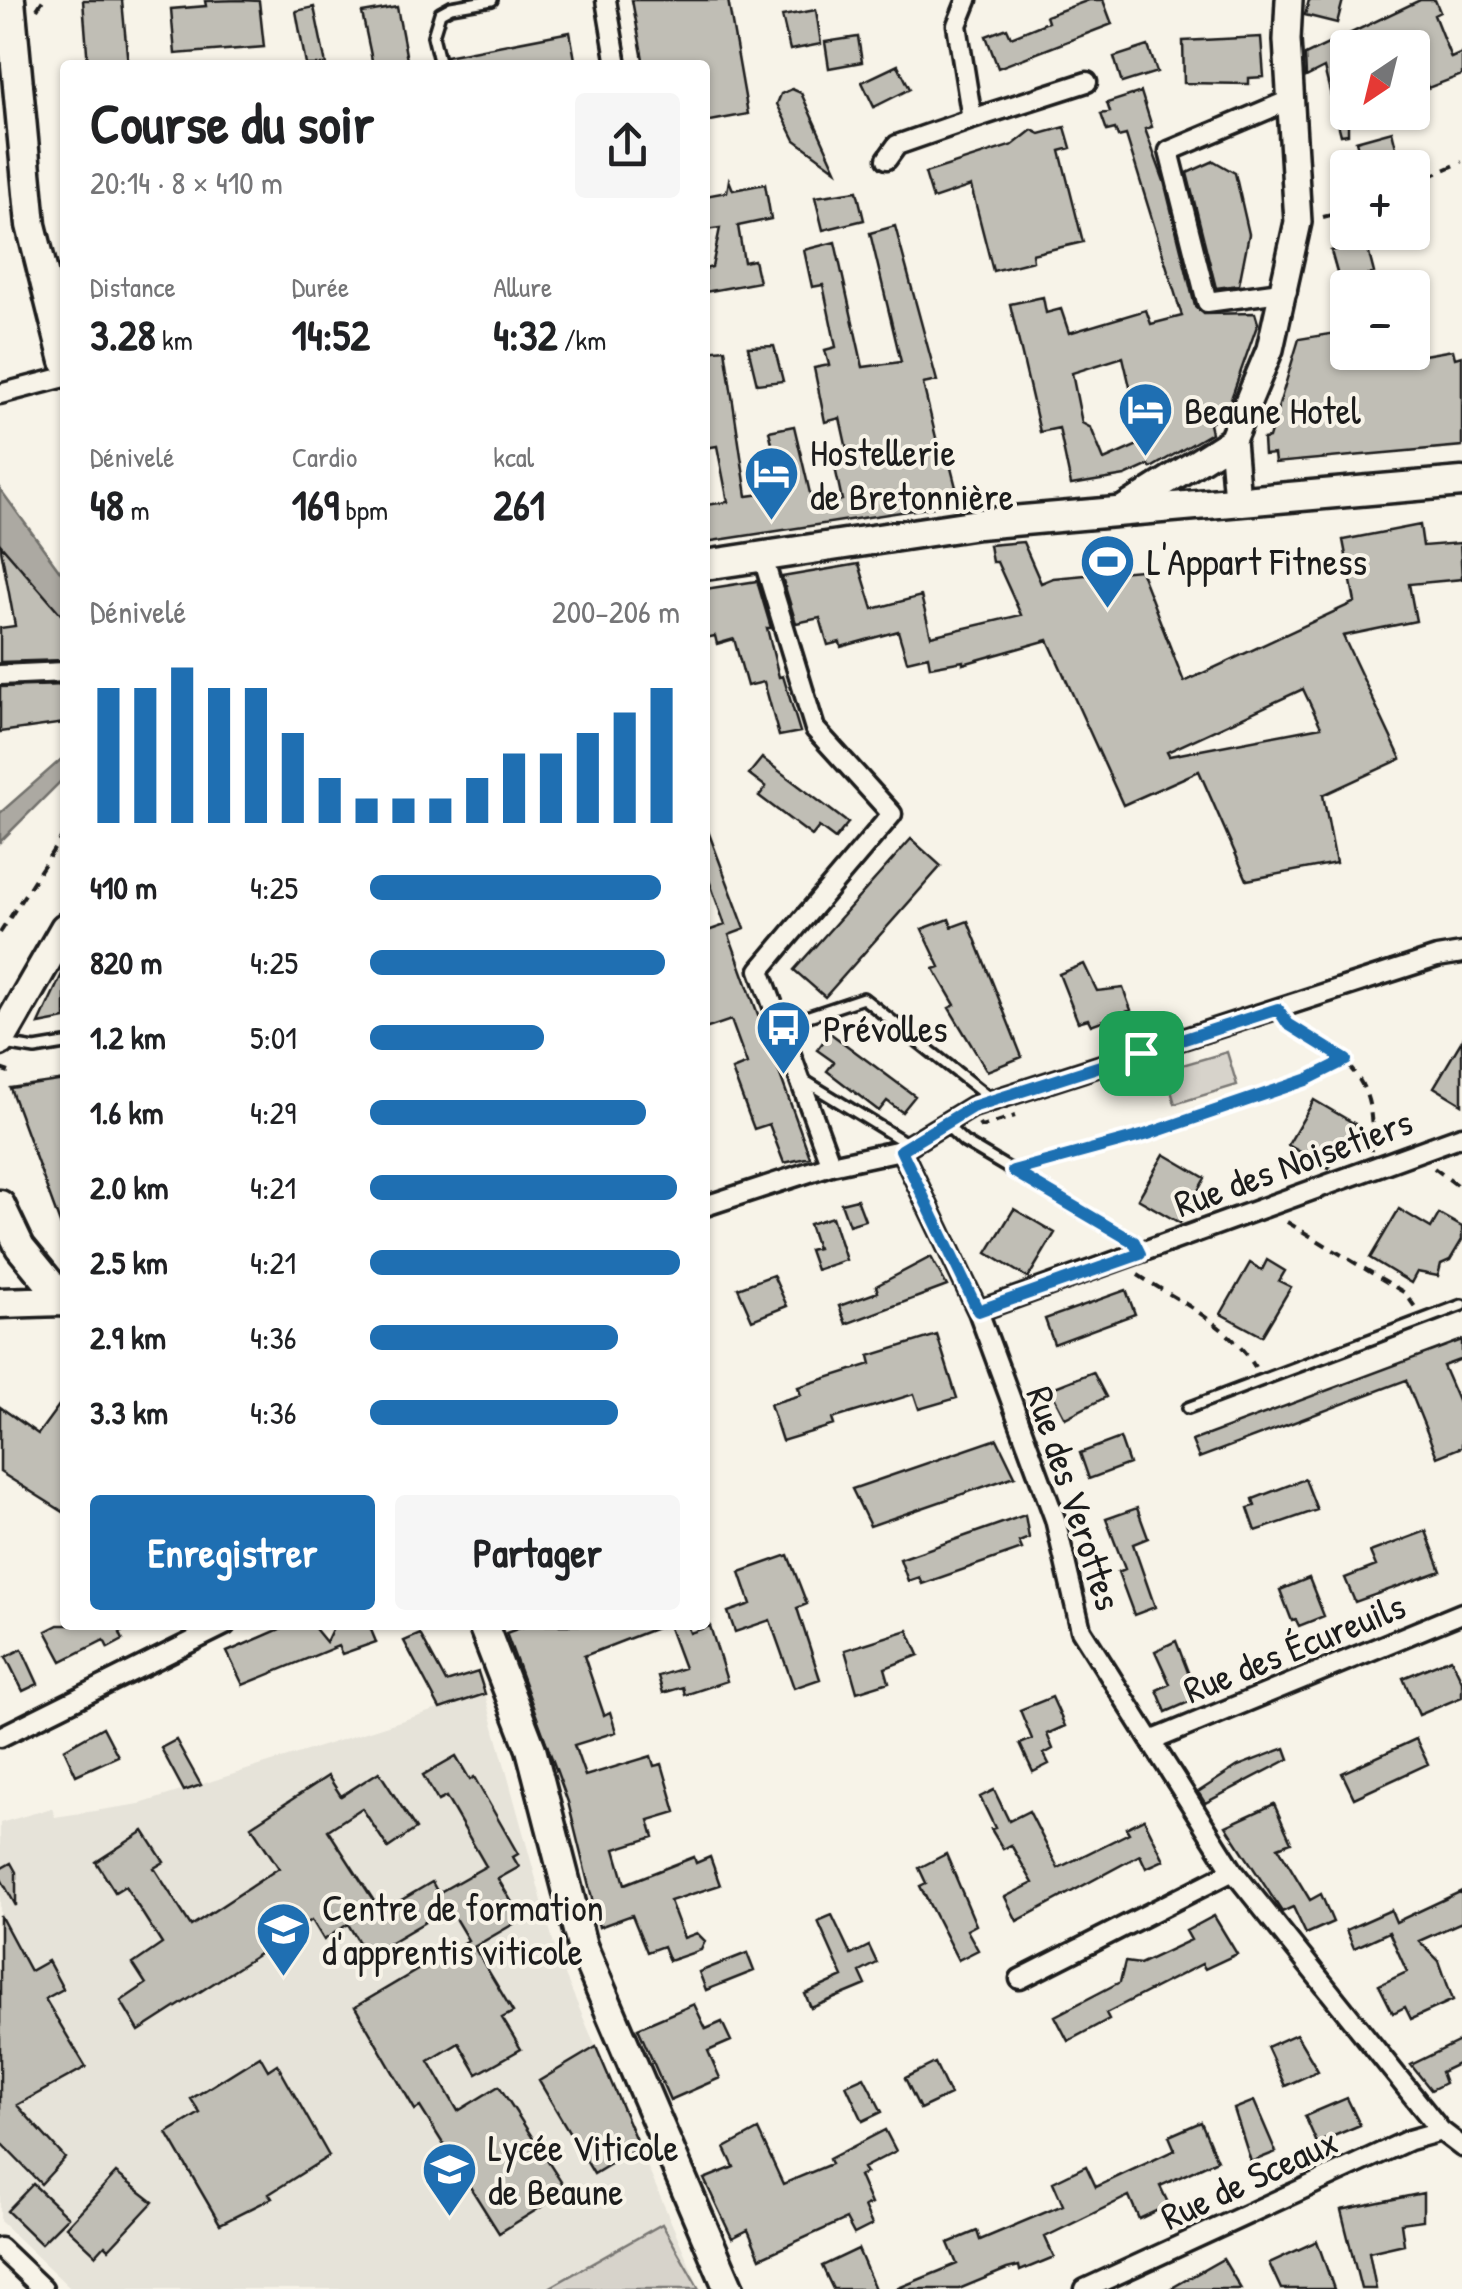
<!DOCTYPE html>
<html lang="fr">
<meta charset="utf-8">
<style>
:root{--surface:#fff;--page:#f6f6f6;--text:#202124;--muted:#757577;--accent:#1f6fb2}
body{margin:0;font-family:"Patrick Hand",sans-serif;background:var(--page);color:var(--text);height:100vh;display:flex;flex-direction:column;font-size:38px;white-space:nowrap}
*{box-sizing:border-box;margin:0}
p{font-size:32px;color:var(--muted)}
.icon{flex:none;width:55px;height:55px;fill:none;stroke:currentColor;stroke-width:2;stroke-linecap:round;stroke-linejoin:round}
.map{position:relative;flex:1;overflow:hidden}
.side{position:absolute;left:60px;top:60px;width:650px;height:1570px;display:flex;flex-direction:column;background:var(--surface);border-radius:10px;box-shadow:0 2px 8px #0004}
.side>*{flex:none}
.needle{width:65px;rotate:215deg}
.fabs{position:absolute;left:1330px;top:30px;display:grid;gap:20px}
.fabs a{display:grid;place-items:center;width:100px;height:100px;border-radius:10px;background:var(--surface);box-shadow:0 2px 8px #0004;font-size:50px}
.pin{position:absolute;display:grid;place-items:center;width:85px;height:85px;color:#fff;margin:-42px;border-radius:20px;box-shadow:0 5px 15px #0006}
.round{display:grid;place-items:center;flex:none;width:105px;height:105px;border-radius:10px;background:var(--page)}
.overview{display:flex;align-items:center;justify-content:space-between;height:170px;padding:0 30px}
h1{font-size:55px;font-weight:700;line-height:75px}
.metrics{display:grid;grid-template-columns:repeat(3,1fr);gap:15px;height:170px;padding:10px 30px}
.metrics div{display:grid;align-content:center}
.metrics b{font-size:42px;font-weight:700}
.metrics small{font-size:28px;font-weight:400}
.metrics p{font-size:28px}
.chart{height:280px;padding:20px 30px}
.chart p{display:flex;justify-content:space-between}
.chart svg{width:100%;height:180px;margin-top:10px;stroke:var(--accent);stroke-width:6}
.cta{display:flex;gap:20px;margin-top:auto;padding:20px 30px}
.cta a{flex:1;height:115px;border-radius:10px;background:var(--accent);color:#fff;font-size:40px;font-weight:700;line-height:115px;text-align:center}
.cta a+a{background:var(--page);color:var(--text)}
ul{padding:0 30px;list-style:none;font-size:32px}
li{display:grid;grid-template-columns:160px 120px 1fr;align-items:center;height:75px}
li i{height:25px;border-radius:12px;background:var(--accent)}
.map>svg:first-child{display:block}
</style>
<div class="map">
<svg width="1462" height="2289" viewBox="0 0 1462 2289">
<rect width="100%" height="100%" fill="#f7f3e8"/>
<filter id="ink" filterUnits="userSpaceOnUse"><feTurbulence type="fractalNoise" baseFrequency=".01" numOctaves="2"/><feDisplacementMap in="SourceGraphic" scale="20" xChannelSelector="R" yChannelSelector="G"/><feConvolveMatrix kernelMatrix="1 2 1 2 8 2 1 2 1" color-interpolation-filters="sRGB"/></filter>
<g filter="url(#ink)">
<path fill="#e6e3d9" d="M485 1694 558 1959 700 2289H71L0 2221V1823L52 1808 55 1817 140 1804Z"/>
<path fill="#d7d3cb" stroke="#7a7874" stroke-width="2.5" d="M1227 1052 1237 1085 1175 1104 1165 1070Z
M662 2224 699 2289H547Z"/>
<path fill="#aca9a2" stroke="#72716c" stroke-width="2.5" d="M0 489 65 578V620L0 544Z
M65 756V777L0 842V813Z"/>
<path fill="#c0beb5" stroke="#1c1c1c" stroke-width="2.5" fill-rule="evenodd" d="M83 0H122L128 65H88Z
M241 0 259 1 264 47 175 54 171 9 206 6 205 1Z
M632 0H728L748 114 705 122V65H644Z
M1089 0H1103L1112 24 998 68 986 36 1007 28 1011 37 1048 22 1046 16Z
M1309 0H1343L1337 23 1305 15Z
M1420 0H1435L1440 12 1434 15 1451 58 1462 53V75L1428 88 1412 48H1348V134L1341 135 1324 68 1306 77 1305 55Z
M314 7 326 65H306L296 11Z
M397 7 408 65H373L362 13Z
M816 10 821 44 790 50 782 16Z
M570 32 576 65H448L446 56Z
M858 37 862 62 829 68 825 42Z
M1261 37 1264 77 1249 78V84L1184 83 1183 41Z
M1148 46 1157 72 1122 83 1114 57Z
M898 65 910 89 874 107 862 82Z
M792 89 801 93 836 170 795 140 777 104 781 94Z
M1141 92 1152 127 1145 129 1164 181 1195 306 1204 314 1255 313 1258 323 1226 413 1209 424 1211 433 1151 468 1149 465 1125 476 1071 485 1059 428 1040 432 1010 304 1043 297 1046 313 1061 309 1069 333 1146 310 1151 324 1182 316 1126 135 1118 137 1115 129 1107 131 1101 114 1110 112 1107 103ZM1123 357 1138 421 1134 423 1138 445 1104 460 1091 428 1082 423 1072 373Z
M1065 127 1071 148 1060 151 1083 242 1032 254 1033 261 993 271 971 186 933 199 925 173 1013 145 1032 130 1040 134Z
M1392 131 1401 168H1363L1356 141Z
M1214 161 1235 173 1249 234 1239 285 1216 288 1187 173Z
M729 180 733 190 765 184 771 219 738 226 744 262 754 260 759 282 705 292V269L712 267 720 228 705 230V196L727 192Z
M857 191 864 220 823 230 815 197Z
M895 226 937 381 923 384 938 446 944 465 950 464 960 503 705 542V505L728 502 717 446 705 448V351L725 349 747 496 784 491 769 431 794 426 813 506 842 500 833 458 848 454 840 418 825 422 814 368 829 365 825 350 836 347 823 285 812 287 804 250 835 242 863 367 901 362 870 233Z
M1366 242 1374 273 1340 283 1331 251Z
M1336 333 1339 352H1387L1389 361 1453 350 1455 358 1462 356V446L1275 463 1274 454 1264 455 1263 439 1269 438 1299 339Z
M774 346 783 381 757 384 748 347Z
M1420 525 1423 546 1460 543 1462 579 1409 584 1416 621 1343 636 1401 759 1323 795 1336 863 1247 880 1199 771 1123 805 1048 640 963 664V661L930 667 928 656 907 661 898 631 841 647 840 642 828 645 820 618 796 623 782 577 859 564 873 609 921 596 931 636 1021 615 997 562H992L989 545 1023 542 1041 583 1053 578 1140 570 1184 682 1355 602 1343 540ZM1303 689 1321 727 1169 756 1167 752Z
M0 544 65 619V660L0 662V628L15 626Z
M757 581 771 628H767L779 677 783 676 800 732 779 736 764 682 747 686 734 639 717 644 715 636 705 638V589Z
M65 685V723L0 732V687Z
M762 758 848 823 835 839 819 827 812 836 759 796 766 787 749 774Z
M705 823 745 929 729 935 810 1157 784 1163 769 1124 754 1129 732 1070 747 1064 731 1020 705 1029V932L725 925 705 869Z
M911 839 941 866 825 997 794 970Z
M949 919 952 927 968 921 1022 1057 987 1071 949 1008 955 1005 934 969 940 967 922 929Z
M1084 964 1097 991 1123 988 1131 1010 1091 1025 1088 1019 1078 1022 1059 974Z
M65 968V1019L39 1024 49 1002Z
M830 1033 915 1096 902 1112 887 1101 879 1111 827 1071 834 1062 817 1050Z
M1462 1040V1104L1434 1087Z
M65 1080V1232H63L10 1088Z
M1314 1100 1355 1124 1329 1168 1288 1145Z
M1164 1154 1205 1178 1180 1223 1138 1199Z
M857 1199 865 1220 849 1225 841 1203Z
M1014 1209 1055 1233 1028 1278 987 1253Z
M1399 1209 1431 1228 1439 1214 1462 1227V1240L1450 1260 1441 1264 1438 1276 1417 1272 1411 1283 1370 1258Z
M832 1217 846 1260 816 1270 809 1250 817 1248 809 1224Z
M931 1257 947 1286 846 1324 839 1306 878 1292 876 1286Z
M1267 1260 1285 1271 1279 1281 1291 1287 1262 1336 1221 1314 1250 1263 1262 1270Z
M773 1275 787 1306 752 1320 738 1288Z
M1126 1290 1135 1314 1054 1344 1045 1319Z
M937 1335 957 1398 919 1409 914 1394 832 1419 834 1425 782 1441 770 1404 801 1395 798 1387 871 1364 869 1356Z
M1462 1340V1359L1443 1366 1462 1410V1447L1437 1457 1406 1380 1199 1458 1192 1441Z
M1093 1372 1106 1397 1065 1418 1050 1389Z
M65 1397V1513L0 1472V1407L38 1434Z
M1120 1438 1129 1464 1089 1479 1080 1453Z
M997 1439 1015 1476 870 1526 852 1489Z
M1305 1479 1317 1510 1256 1531 1248 1508 1255 1506 1253 1499Z
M1137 1508 1148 1538 1133 1544 1155 1607 1134 1615 1118 1572 1125 1569 1106 1519Z
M1025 1515 1029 1538 1019 1542 1022 1549 922 1584 919 1577 908 1581 900 1559Z
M1426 1531 1441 1571 1355 1602 1345 1578 1376 1566 1370 1552Z
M788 1555 807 1604 797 1608 820 1679 794 1688 770 1620 735 1632 728 1612 751 1604 740 1572Z
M1309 1578 1324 1616 1299 1626 1296 1620 1292 1621 1280 1590Z
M58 1625H135L120 1633 123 1640 108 1648 104 1640 62 1661 46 1631Z
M289 1625H312L326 1642 334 1625H369L376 1642 342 1654 338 1646 243 1685 227 1652Z
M528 1625H664L584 1656 604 1715 610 1712 616 1732 574 1745 585 1776 651 1756 654 1766 662 1764 676 1812 649 1820 654 1837 615 1849 625 1884 694 1857 696 1863 710 1857 720 1885 670 1901 684 1938 697 1933 705 1941 701 1950 669 1961 663 1946 647 1952 632 1915 599 1927 568 1802 506 1633Z
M668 1625H687L690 1633 710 1626 727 1681 685 1695 683 1687 663 1693 658 1676 684 1668Z
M908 1630 919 1655 885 1668 889 1682 857 1692 845 1650Z
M420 1634 446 1682 478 1672 485 1694 440 1709 404 1641Z
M1176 1641 1198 1698 1166 1712 1157 1690 1170 1684 1155 1651Z
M22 1649 38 1684 23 1691 6 1657Z
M1451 1658 1462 1681V1697L1419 1715 1403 1678Z
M1052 1697 1065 1726 1047 1734 1053 1749 1044 1754 1049 1764 1033 1772 1020 1744 1032 1739 1020 1710Z
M103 1727 118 1756 76 1775 64 1749Z
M1416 1739 1428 1764 1354 1798 1342 1773Z
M176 1740 201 1785 184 1791 161 1748Z
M1285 1748 1289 1759 1205 1803 1198 1792 1238 1766Z
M456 1756 470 1780 474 1777 518 1854 513 1857 519 1867 498 1879 522 1919 474 1947 513 2012 502 2018 521 2049 477 2074 459 2043 429 2061 458 2111 499 2086 567 2191 499 2233 420 2107 415 2110 355 2007 468 1940 449 1908 367 1956 348 1924 324 1940 312 1920 139 2031 121 2001 146 1984 133 1964 162 1944 125 1886 115 1892 96 1862 144 1831 164 1862 154 1868 191 1926 279 1868 251 1826 328 1776 341 1796 379 1772 416 1829 388 1848 362 1808 328 1830 381 1912 432 1882 438 1893 486 1866 446 1797 438 1801 423 1775Z
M994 1790 1009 1821 1029 1811 1058 1868 1129 1833 1126 1828 1144 1819 1164 1860 1146 1868 1140 1855 1017 1921 1005 1897 1033 1883 1011 1845 1003 1849 991 1829 995 1828 980 1797Z
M1274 1804 1291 1842 1278 1847 1310 1900 1321 1894 1333 1922 1306 1934 1293 1907 1282 1912 1226 1826Z
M946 1854 976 1925 967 1930 978 1950 958 1960 920 1886 926 1883 919 1868Z
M11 1863 16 1872V1906L0 1877V1869Z
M1462 1891V1922L1419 1941 1439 1961 1453 2000 1411 2019 1405 2007 1393 2013 1379 1985 1407 1972 1389 1932 1354 1948 1346 1930 1391 1910 1396 1922Z
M0 1915 30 1971 48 1961 63 1989 45 1999 86 2067 17 2105 65 2158 41 2184 0 2142Z
M832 1915 851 1955 869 1946 877 1963 860 1972 866 1985 811 2008 805 1994 843 1977 818 1921Z
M1214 1916 1237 1954 1205 1969 1202 1964 1106 2013 1109 2019 1068 2041 1055 2016 1120 1982 1125 1962 1140 1964 1191 1940 1186 1931Z
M747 1953 754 1971 706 1990 699 1972Z
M694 2004 706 2029 722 2022 731 2041 708 2051 720 2078 670 2100 638 2028Z
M1296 2034 1318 2071 1285 2086 1267 2047Z
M1462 2040V2062L1441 2072 1445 2083 1431 2090 1411 2065Z
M596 2047 639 2147 594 2174 539 2081Z
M260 2056 268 2070 277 2064 329 2156 269 2194 272 2198 220 2224 167 2133 200 2113 191 2099Z
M935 2063 950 2095 920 2109 905 2078Z
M864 2077 882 2112 863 2121 846 2085Z
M1347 2098 1360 2125 1317 2143 1305 2116Z
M1254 2101 1276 2152 1251 2162 1234 2109Z
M1201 2122 1217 2160 1160 2186 1169 2205 1139 2219 1129 2196 1045 2237 1054 2257 1020 2271 1019 2266 1007 2269 959 2289H896L957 2264 948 2243 977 2231 980 2240 1063 2205 1053 2182 1086 2166 1096 2187 1175 2150 1169 2136Z
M758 2130 783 2184 831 2164 829 2159 885 2130 896 2151 863 2168 866 2173 859 2176 871 2204 864 2207 872 2225 854 2234 846 2219 760 2258 748 2230 732 2238 704 2179 734 2167 725 2148Z
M116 2173 153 2202 109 2249 105 2245 96 2255 66 2227Z
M33 2184 68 2217 41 2244 7 2211Z
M1423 2193V2220L1401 2223 1404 2244 1369 2252 1376 2289H1361L1341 2210Z
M1317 2241 1334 2289H1281L1269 2263Z
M858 2249 875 2289H833L822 2266Z
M1223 2259 1241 2289H1170Z"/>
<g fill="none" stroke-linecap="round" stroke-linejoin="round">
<defs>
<path id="lane" d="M440 65 433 36 440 13 451 7 492 0
M783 1039 806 1017 863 998 992 1100
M4 1044 35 1049 65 1044
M802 1079 908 1144
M946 1125 964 1142 1133 1242 1138 1252
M1188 1408 1462 1305"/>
<path id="street" d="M606 0 617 65
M967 0 957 25 972 119 1087 82
M887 159 897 145 972 119
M1287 291 1207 302 1169 151 1290 100
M0 394 65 377
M763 558 815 729 892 814 760 970 831 1165
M0 675 65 672
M901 1150 978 1311 1055 1519 1081 1630 1233 1871 1441 2131 1462 2147
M705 1206 831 1165 901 1150 972 1107 1437 957 1462 953
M978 1311 1462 1136
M0 1737 225 1625
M1151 1741 1462 1613
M1020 1979 1233 1871
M0 2248 43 2289
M1085 2289 1409 2140 1441 2131"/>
<path id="secondary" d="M1232 440 1237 500
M1126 507 1232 440 1270 349 1298 222 1287 40 1289 0"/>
<path id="primary" d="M10 0 31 225 65 361
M705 565 978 524 1462 482
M0 1041 65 928
M0 1205 20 1247 65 1302
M0 1303 62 1301
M483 1625 531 1749 582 1946 729 2289"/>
</defs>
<use href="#lane" stroke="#1c1c1c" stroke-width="16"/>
<use href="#street" stroke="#1c1c1c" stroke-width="25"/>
<use href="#secondary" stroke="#1c1c1c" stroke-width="32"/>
<use href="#primary" stroke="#1c1c1c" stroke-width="35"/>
<path stroke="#1c1c1c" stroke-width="4" stroke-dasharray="10 8" stroke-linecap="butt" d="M37 9 43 0
M1412 184 1462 162
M1323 217 1348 211
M0 933 65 832
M1289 1024C1348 1061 1377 1075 1371 1151
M0 1069 9 1072
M979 1124 981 1127 1015 1116
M1031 1163 1145 1135 1306 1080 1346 1060
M1434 1168 1462 1189
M1287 1222 1405 1293 1415 1307
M1138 1275C1179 1301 1230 1325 1255 1367"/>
<use href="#lane" stroke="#f7f3e8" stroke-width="9"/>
<use href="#street" stroke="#f7f3e8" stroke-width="18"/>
<use href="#secondary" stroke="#f7f3e8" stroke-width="25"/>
<use href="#primary" stroke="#f7f3e8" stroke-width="28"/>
</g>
</g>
<g fill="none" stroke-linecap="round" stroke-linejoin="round" filter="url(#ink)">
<defs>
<path id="route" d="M1278 1009 1288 1024 1346 1060 1306 1080 1145 1135 1013 1171 1134 1242 1140 1254 978 1311 901 1150 972 1107Z"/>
</defs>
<use href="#route" stroke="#fff" stroke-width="20"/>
<use href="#route" stroke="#1f6fb2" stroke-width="12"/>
</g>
<defs>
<symbol id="hotel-pin" viewBox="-11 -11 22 30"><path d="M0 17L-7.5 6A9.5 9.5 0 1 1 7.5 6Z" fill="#1f6fb2" stroke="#f7f3e8"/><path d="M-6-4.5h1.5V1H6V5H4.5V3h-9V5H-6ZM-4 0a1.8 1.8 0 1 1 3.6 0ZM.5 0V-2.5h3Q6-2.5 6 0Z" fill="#fff"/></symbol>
<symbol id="stadium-pin" viewBox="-11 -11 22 30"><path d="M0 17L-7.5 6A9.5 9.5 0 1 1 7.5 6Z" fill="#1f6fb2" stroke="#f7f3e8"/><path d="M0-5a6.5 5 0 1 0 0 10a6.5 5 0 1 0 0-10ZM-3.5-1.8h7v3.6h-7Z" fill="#fff"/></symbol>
<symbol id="bus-pin" viewBox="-11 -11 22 30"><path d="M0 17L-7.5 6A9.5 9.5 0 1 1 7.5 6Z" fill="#1f6fb2" stroke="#f7f3e8"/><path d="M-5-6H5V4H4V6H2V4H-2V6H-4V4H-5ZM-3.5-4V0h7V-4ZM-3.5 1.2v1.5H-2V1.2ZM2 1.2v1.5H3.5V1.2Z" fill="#fff"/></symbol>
<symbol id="university-pin" viewBox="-11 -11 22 30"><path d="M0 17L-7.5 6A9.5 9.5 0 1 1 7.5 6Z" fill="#1f6fb2" stroke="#f7f3e8"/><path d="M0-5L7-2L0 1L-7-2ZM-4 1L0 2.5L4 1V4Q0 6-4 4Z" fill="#fff"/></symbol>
<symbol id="school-pin" viewBox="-11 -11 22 30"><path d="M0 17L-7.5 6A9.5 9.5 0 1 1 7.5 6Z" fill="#1f6fb2" stroke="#f7f3e8"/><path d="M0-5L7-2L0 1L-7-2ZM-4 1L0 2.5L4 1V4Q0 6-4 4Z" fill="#fff"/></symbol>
</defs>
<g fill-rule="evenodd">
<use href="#hotel-pin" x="1114" y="378" width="63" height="86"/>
<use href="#hotel-pin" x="740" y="442" width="63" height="86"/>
<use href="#stadium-pin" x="1076" y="530" width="63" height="86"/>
<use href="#bus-pin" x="752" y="996" width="63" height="86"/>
<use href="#university-pin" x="252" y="1898" width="63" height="86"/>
<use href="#school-pin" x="418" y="2138" width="63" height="86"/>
</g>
<g text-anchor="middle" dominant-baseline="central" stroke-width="8" stroke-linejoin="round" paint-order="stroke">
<g font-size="38" fill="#1c1c1c" stroke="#f7f3e8" text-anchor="start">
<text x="1184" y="410">Beaune Hotel</text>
<text x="810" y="452">Hostellerie<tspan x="810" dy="44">de Bretonnière</tspan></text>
<text x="1147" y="561">L'Appart Fitness</text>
<text x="823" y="1028">Prévolles</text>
<text x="322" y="1907">Centre de formation<tspan x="322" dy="44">d'apprentis viticole</tspan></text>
<text x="488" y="2147">Lycée Viticole<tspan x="488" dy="44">de Beaune</tspan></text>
</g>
<g font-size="38" fill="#1c1c1c" stroke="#f7f3e8">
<text transform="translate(1293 1162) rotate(-20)">Rue des Noisetiers</text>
<text transform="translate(1075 1498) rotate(72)">Rue des Verottes</text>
<text transform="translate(1294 1647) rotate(-22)">Rue des Écureuils</text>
<text transform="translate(1249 2178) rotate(-25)">Rue de Sceaux</text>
</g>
</g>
</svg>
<div class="fabs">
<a><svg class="needle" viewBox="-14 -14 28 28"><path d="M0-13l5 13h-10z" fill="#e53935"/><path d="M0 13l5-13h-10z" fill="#757577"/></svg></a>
<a>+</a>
<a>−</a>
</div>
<div class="pin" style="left:1141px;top:1053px;background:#1e9e55"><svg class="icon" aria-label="arrive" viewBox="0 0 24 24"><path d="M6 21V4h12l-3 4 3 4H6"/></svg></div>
<section class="side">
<div class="overview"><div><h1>Course du soir</h1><p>20:14 · 8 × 410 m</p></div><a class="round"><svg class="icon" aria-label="share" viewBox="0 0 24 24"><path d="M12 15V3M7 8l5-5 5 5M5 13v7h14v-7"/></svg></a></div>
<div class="metrics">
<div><p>Distance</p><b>3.28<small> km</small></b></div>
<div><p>Durée</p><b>14:52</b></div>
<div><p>Allure</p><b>4:32<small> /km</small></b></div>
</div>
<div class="metrics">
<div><p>Dénivelé</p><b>48<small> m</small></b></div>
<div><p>Cardio</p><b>169<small> bpm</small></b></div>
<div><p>kcal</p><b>261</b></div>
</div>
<div class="chart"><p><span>Dénivelé</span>200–206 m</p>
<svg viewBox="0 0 160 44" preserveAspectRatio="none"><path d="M5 44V11M15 44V11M25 44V6M35 44V11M45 44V11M55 44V22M65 44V33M75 44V38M85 44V38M95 44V38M105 44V33M115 44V27M125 44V27M135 44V22M145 44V17M155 44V11"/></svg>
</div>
<ul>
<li><b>410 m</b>4:25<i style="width:94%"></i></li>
<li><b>820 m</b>4:25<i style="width:95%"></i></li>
<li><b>1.2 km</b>5:01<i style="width:56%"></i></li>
<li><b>1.6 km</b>4:29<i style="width:89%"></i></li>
<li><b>2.0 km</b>4:21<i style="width:99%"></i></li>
<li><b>2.5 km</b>4:21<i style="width:100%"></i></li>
<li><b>2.9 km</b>4:36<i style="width:80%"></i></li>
<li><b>3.3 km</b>4:36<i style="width:80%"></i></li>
</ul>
<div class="cta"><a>Enregistrer</a><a>Partager</a></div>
</section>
</div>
